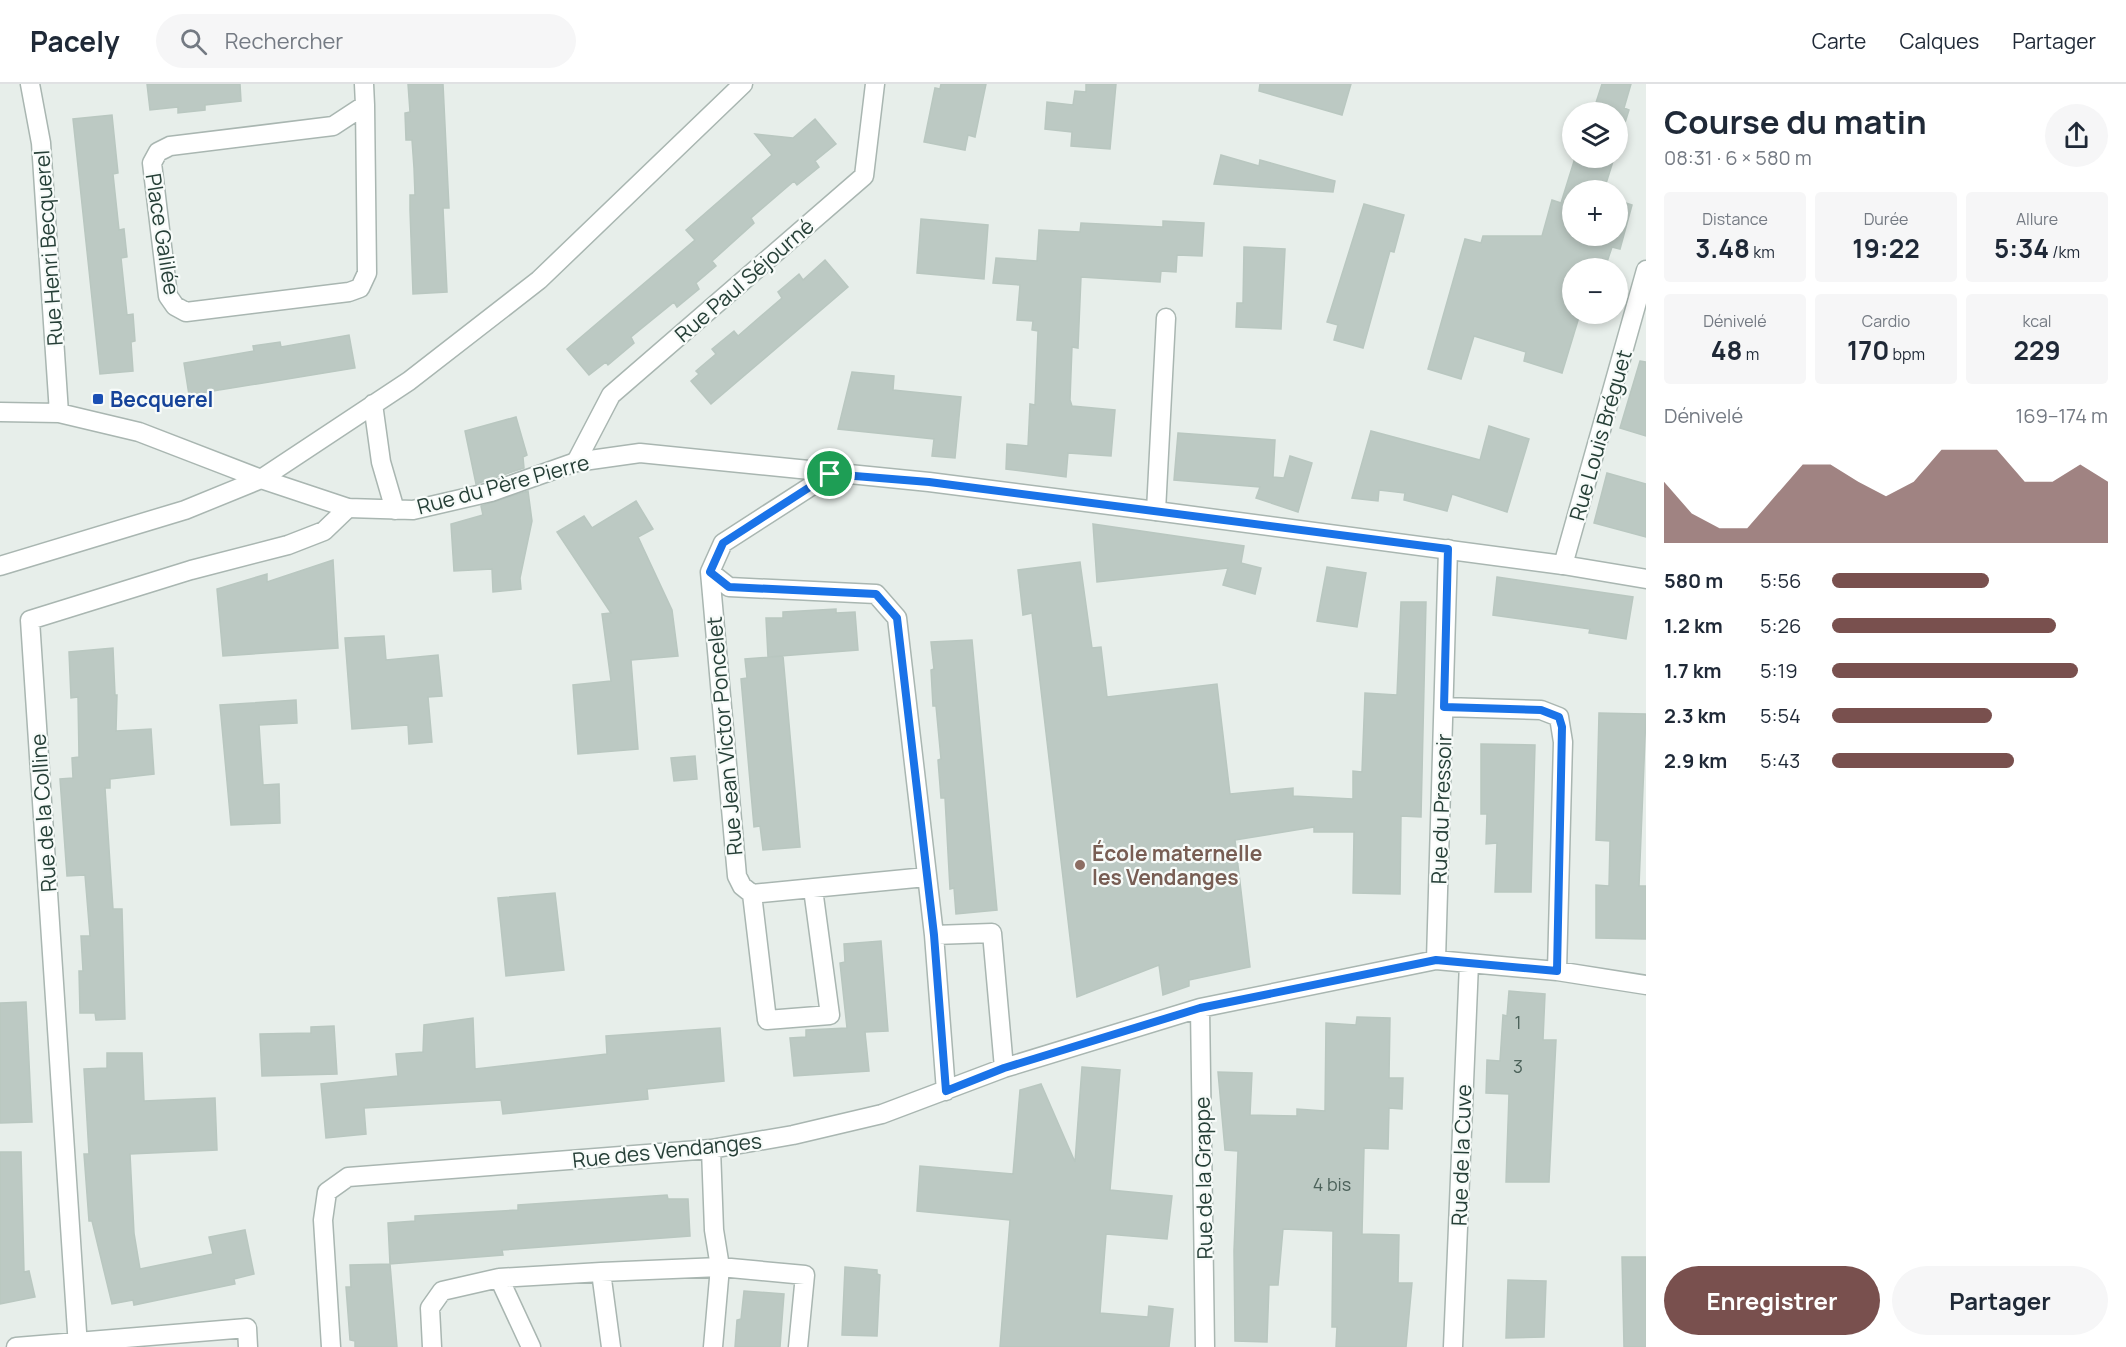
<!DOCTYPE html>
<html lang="fr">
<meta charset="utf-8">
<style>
:root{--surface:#fff;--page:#f6f6f7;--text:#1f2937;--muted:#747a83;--line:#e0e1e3;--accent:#79504e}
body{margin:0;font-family:Manrope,sans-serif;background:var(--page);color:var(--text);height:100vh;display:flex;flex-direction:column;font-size:22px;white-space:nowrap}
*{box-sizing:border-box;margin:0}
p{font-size:20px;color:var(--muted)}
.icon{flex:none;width:33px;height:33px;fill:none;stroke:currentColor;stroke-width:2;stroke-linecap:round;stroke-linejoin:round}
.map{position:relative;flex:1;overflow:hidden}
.sheet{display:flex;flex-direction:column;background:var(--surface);width:480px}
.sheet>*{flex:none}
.tools{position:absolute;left:1562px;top:18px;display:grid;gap:12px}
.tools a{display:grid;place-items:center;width:66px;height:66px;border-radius:50%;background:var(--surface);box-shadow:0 3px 9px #0003;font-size:30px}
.pin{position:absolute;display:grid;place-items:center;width:51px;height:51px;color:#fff;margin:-26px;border:3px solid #fff;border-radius:50%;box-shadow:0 2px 6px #0007}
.round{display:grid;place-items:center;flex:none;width:63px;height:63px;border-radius:32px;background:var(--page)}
.overview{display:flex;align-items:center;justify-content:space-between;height:102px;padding:0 18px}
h1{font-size:33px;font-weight:700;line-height:45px}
.figures{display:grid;grid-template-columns:repeat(3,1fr);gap:9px;height:102px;padding:6px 18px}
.figures div{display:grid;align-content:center;border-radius:6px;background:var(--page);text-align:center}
.figures b{font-size:26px;font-weight:700}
.figures small{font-size:16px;font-weight:400}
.figures p{font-size:16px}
.chart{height:168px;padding:12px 18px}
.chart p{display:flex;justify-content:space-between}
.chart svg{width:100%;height:108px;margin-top:6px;fill:var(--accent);opacity:.7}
.button{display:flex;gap:12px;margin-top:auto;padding:12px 18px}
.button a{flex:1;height:69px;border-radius:36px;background:var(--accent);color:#fff;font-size:24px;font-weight:700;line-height:69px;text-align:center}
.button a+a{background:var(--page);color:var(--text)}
ul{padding:0 18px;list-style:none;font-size:20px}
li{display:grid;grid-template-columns:96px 72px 1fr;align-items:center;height:45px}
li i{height:15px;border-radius:8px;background:var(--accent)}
header{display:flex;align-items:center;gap:36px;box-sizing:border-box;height:84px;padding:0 30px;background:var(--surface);border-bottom:2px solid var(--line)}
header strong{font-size:28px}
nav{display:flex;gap:33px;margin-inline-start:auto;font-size:21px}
.search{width:420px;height:54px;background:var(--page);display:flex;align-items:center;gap:15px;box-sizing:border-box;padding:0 21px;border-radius:33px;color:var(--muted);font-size:22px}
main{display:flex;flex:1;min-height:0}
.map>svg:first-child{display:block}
</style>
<header>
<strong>Pacely</strong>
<div class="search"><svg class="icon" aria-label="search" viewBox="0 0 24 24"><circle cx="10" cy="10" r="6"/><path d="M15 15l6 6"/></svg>Rechercher</div>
<nav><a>Carte</a><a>Calques</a><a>Partager</a></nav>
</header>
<main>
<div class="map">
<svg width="1646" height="1263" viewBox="0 0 1646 1263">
<rect width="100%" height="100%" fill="#e7eeea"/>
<path fill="#bcc9c3" stroke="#b9c7c0" stroke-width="1.5" d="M147 0H240L241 17 205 21V26L178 29V23L150 26Z
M408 0H443L449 124H443L447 208 413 210 410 126V111H415L414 84 412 56H406L405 29 410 28Z
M941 0H986L975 53 968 51 965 66 924 58 935 4 940 5Z
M1086 0H1116L1110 65 1071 62 1072 48 1045 45 1047 18 1073 21 1075 7 1086 8Z
M1260 0H1351L1342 31 1259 7Z
M1602 0H1631L1624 24 1629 26 1617 64V28H1593Z
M112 31 118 89 113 90 119 146 124 145 127 173 121 174 127 231 133 230 135 257 131 258 133 287 100 290 73 35Z
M815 35 836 60 815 77 819 83 797 101 794 97 751 134 754 139 712 177 716 182 696 199 699 205 677 223 674 218 631 253 634 259 608 281 606 278 589 291 567 265 695 156 686 146 772 71 755 50 793 54Z
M1221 71 1259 82 1260 76 1335 97 1333 108 1214 100Z
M1575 74H1614L1604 106H1572V152H1617V116L1632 121 1620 165 1612 163 1605 184H1572V230H1591L1589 236 1579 233 1562 289 1524 277 1526 268 1474 252 1461 295 1428 285 1465 155 1481 159 1483 152H1542L1552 116 1561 119Z
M1364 120 1404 131 1394 168 1390 167 1363 264 1334 256 1338 241 1327 238Z
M921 135 988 141 984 195 917 189Z
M1163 137 1204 139 1202 172 1177 171 1176 188 1161 187 1160 198 1081 193 1078 264 1072 263 1070 316 1072 322 1115 326 1111 372 1068 369 1066 393 1006 385 1007 360 1028 362 1030 320 1035 321 1038 247 1032 246 1033 237 1017 236 1020 201 993 199 996 174 1037 177 1039 146 1080 148 1081 139 1163 143Z
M1244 163 1285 165 1281 245 1236 243 1237 219H1243Z
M825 176 848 203 711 320 691 297 699 290 696 287 716 270 712 265 734 247 738 252 761 232 782 214 778 208 799 190 803 196Z
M349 251 355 284 189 311 184 279 254 267 253 262 280 258 281 263Z
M1640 277 1646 278V352L1620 344Z
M852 288 894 292 893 306 961 313 955 374 932 372 934 355 838 345Z
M516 333 527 371 523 373 524 384 476 400 465 347Z
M1489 342 1529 355 1507 428 1452 410 1447 427 1404 416 1405 409 1379 406 1378 417 1352 414 1371 347 1480 376Z
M1178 349 1275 356 1273 393 1284 394 1290 372 1312 379 1298 428 1256 414 1260 403 1174 396Z
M1607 389 1646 400V453L1594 439Z
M528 407 532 437 520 494 521 505 493 508 492 485 454 487 451 440 483 431 481 422Z
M636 417 653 445 638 453 672 526 678 572 631 576 638 665 578 670 573 601 611 597 602 530 611 529 557 448 584 432 592 444Z
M1093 440 1244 462 1241 479 1261 484 1255 510 1223 501 1228 484 1097 498Z
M333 476 338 564 223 572 217 505 267 490V498Z
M1080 478 1092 564 1101 563 1107 613 1217 600 1230 710 1293 704V712L1353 715V687L1362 688 1365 609 1397 611 1401 518H1426L1421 733 1401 732 1400 810 1353 809 1354 748H1314V743L1235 756 1250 883 1189 896V902L1163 911 1159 881 1077 913 1032 529 1023 531 1018 486Z
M1327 483 1366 489 1357 543 1317 537Z
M1497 493 1633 513 1626 555 1589 549 1590 545 1493 531Z
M836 525V529L855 528 858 566 768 573 766 534H783V528Z
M384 552 386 576 438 571 442 612 428 613 432 658 409 660 408 641 352 645 345 554Z
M972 556 997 826 956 830 954 804 950 805 945 714H941L938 676 941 675 936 622H933L931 586 934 585 931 558Z
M113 564 115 611H117L116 647 151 645 154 690 110 695V704H105L113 825H122L125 935 96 936 95 929H80L79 887H83L81 852H90L85 791 67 792 60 695 73 694 72 674 79 673 78 613 71 614 69 568Z
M783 572 800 763 763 766 760 742 754 743 741 595 747 594 745 575Z
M296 616 297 639 259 641 263 701 279 700 280 739 231 741 220 621Z
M1599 629 1646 630 1639 802H1646V855L1596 854V801L1609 802 1610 757 1596 756Z
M1481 660 1535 661 1531 808H1495L1497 759 1486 760 1487 730H1481Z
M695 672 697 695 674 697 671 674Z
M555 809 564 886 506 892 498 814Z
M881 857 888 947 865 948 869 987 794 992 790 954 806 953V946L847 944 840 879 845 878 844 860Z
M1509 907 1545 910 1543 956H1556L1549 1098H1506L1509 1010 1486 1009 1487 976 1500 977 1503 931 1507 932Z
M26 918 32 1038 0 1039V919Z
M1357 933 1390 934 1389 994H1403L1402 1025 1389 1024 1388 1065 1364 1064 1362 1150 1399 1151 1398 1199H1412L1406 1263H1336L1337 1243H1332L1333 1147 1283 1145 1278 1201H1269L1267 1258 1235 1257 1234 1167 1238 1067 1225 1066 1218 988 1252 989 1250 1031 1297 1032V1025L1325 1027 1326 939 1356 941Z
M473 934 475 985 607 970 606 952 720 944 724 997 647 1005 648 1015 503 1030 501 1016 364 1024 366 1050 326 1054 321 1000 398 992 396 970 423 968 424 941Z
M334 942 337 990 262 992 260 950 311 949V943Z
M107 969H142L144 1017 215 1014 217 1066 130 1070 134 1149 140 1185 213 1170 209 1153 245 1146 254 1190 234 1195 235 1200 134 1221 133 1216 112 1220 92 1137H89L84 1070H89L84 985 107 984Z
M1082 983 1120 986 1110 1106 1172 1112 1167 1155 1106 1150 1100 1229 1148 1233 1149 1222 1173 1225 1169 1263H1000L1010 1136 917 1127 920 1082 1013 1090 1020 1006 1041 1000 1075 1078Z
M0 1068H21L24 1188 29 1187 35 1213 0 1220Z
M667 1111 668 1115H688L690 1152 502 1166 503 1171 390 1180 388 1139 415 1137V1132L518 1126V1121Z
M1622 1173H1646V1263H1624Z
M390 1180 397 1263H355V1257L350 1256 346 1203H351L350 1181Z
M845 1183 877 1186V1190L880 1191 877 1252 842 1251Z
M1508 1196 1546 1197 1544 1253 1506 1254Z
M744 1207 784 1210 780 1263H735L737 1236 741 1235Z"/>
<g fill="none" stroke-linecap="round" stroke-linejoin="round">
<defs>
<path id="minor" d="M30 0 41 59 59 329
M364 0 365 21 367 189 360 204 349 208 186 228 175 222 168 212 152 79 158 68 170 62 333 42 365 21
M0 328 59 329 139 348 261 395
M576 378 611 311 864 92 875 0
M830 390 723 459 710 488 729 503 876 510 897 534 934 851 946 1007
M1156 427 1166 234
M1563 481 1646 186
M710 488 737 792 742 802 752 810 767 936 830 931 813 805
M1444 623 1541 626 1559 633 1563 658 1557 887
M752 810 926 793
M934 851 992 849 1004 984
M1436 876 1448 465
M1200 924 1205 1263
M711 1065 714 1146 720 1183 805 1191 798 1263
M601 1188 720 1183 713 1263
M499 1194 601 1188 611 1263
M16 1263 247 1244 248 1263
M78 1263 30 536 191 486 288 461 324 447 348 424
M331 1263 323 1136 327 1108 348 1093 711 1065 793 1051 882 1030 1004 984 1200 924 1436 876 1557 887 1646 901
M432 1263 430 1224 442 1207 499 1194 531 1263
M1453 1263 1469 879"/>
<path id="tertiary" d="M373 320 381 378 395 426
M261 395 348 424 413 426 491 408 576 378 640 369 929 398 1156 427 1563 481 1646 495
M0 482 185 426 261 395 409 297 539 196 743 0"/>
</defs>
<use href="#minor" stroke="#a9b6b1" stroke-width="21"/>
<use href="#tertiary" stroke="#a9b6b1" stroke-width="21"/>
<use href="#minor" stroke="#fff" stroke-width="18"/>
<use href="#tertiary" stroke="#fff" stroke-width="18"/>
</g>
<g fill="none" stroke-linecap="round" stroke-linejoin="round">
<defs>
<path id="route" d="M830 390 929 398 1448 465 1444 623 1541 626 1559 633 1562 643 1557 887 1436 876 1200 924 1004 984 946 1007 934 851 897 534 876 510 729 503 710 488 723 459Z"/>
</defs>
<use href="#route" stroke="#fff" stroke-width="12"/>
<use href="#route" stroke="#1a73e8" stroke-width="8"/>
</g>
<rect fill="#1a4fb4" stroke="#f7fbf9" stroke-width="2" x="92" y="309" width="12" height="12" rx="3"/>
<circle fill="#8d6e63" stroke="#f7fbf9" stroke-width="2" cx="1080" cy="781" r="6"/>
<g text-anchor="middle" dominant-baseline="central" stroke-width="4.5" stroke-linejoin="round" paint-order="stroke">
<g font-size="18" fill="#4c625a">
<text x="1518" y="938">1</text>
<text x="1518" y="982">3</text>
<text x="1332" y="1100">4 bis</text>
</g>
<g font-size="21" fill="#263f37" stroke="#f7fbf9">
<text transform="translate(163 150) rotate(81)">Place Galilée</text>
<text transform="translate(48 164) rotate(-94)">Rue Henri Becquerel</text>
<text transform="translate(744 196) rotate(-41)">Rue Paul Séjourné</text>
<text transform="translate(1600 351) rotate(-74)">Rue Louis Bréguet</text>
<text transform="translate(503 400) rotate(-15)">Rue du Père Pierre</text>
<text transform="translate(724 652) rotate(-95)">Rue Jean Victor Poncelet</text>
<text transform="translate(1441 725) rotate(-88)">Rue du Pressoir</text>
<text transform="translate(43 729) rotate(-94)">Rue de la Colline</text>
<text transform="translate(667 1066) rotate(-6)">Rue des Vendanges</text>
<text transform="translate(1461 1071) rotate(-88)">Rue de la Cuve</text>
<text transform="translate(1203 1094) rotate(-91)">Rue de la Grappe</text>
</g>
<g font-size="21" font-weight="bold" fill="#164399" stroke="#f7fbf9" text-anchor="start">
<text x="110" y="315">Becquerel</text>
</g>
<g font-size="21" font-weight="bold" fill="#785e54" stroke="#f7fbf9" text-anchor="start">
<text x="1092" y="769">École maternelle<tspan x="1092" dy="24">les Vendanges</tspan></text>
</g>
</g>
</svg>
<div class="tools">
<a><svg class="icon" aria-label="layers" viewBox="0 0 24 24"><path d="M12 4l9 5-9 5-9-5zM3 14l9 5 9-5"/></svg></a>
<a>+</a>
<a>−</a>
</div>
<div class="pin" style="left:830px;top:390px;background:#1e9e55"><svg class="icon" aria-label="arrive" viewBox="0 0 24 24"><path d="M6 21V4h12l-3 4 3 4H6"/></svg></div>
</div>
<section class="sheet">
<div class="overview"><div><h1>Course du matin</h1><p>08:31 · 6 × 580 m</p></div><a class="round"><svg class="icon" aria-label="share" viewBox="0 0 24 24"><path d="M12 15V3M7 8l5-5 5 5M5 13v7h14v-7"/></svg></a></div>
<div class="figures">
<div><p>Distance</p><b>3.48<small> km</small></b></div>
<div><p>Durée</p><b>19:22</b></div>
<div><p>Allure</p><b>5:34<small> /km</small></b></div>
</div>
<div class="figures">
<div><p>Dénivelé</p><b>48<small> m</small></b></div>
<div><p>Cardio</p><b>170<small> bpm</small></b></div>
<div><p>kcal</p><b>229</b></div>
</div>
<div class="chart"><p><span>Dénivelé</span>169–174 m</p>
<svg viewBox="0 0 160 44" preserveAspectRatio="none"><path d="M0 44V19L10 32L20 38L30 38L40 25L50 12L60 12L70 19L80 25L90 19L100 6L110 6L120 6L130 19L140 19L150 12L160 19V44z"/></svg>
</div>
<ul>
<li><b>580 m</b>5:56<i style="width:57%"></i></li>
<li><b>1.2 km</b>5:26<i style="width:81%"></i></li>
<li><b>1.7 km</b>5:19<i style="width:89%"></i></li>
<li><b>2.3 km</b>5:54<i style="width:58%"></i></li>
<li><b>2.9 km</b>5:43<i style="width:66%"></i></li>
</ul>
<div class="button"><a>Enregistrer</a><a>Partager</a></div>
</section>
</main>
